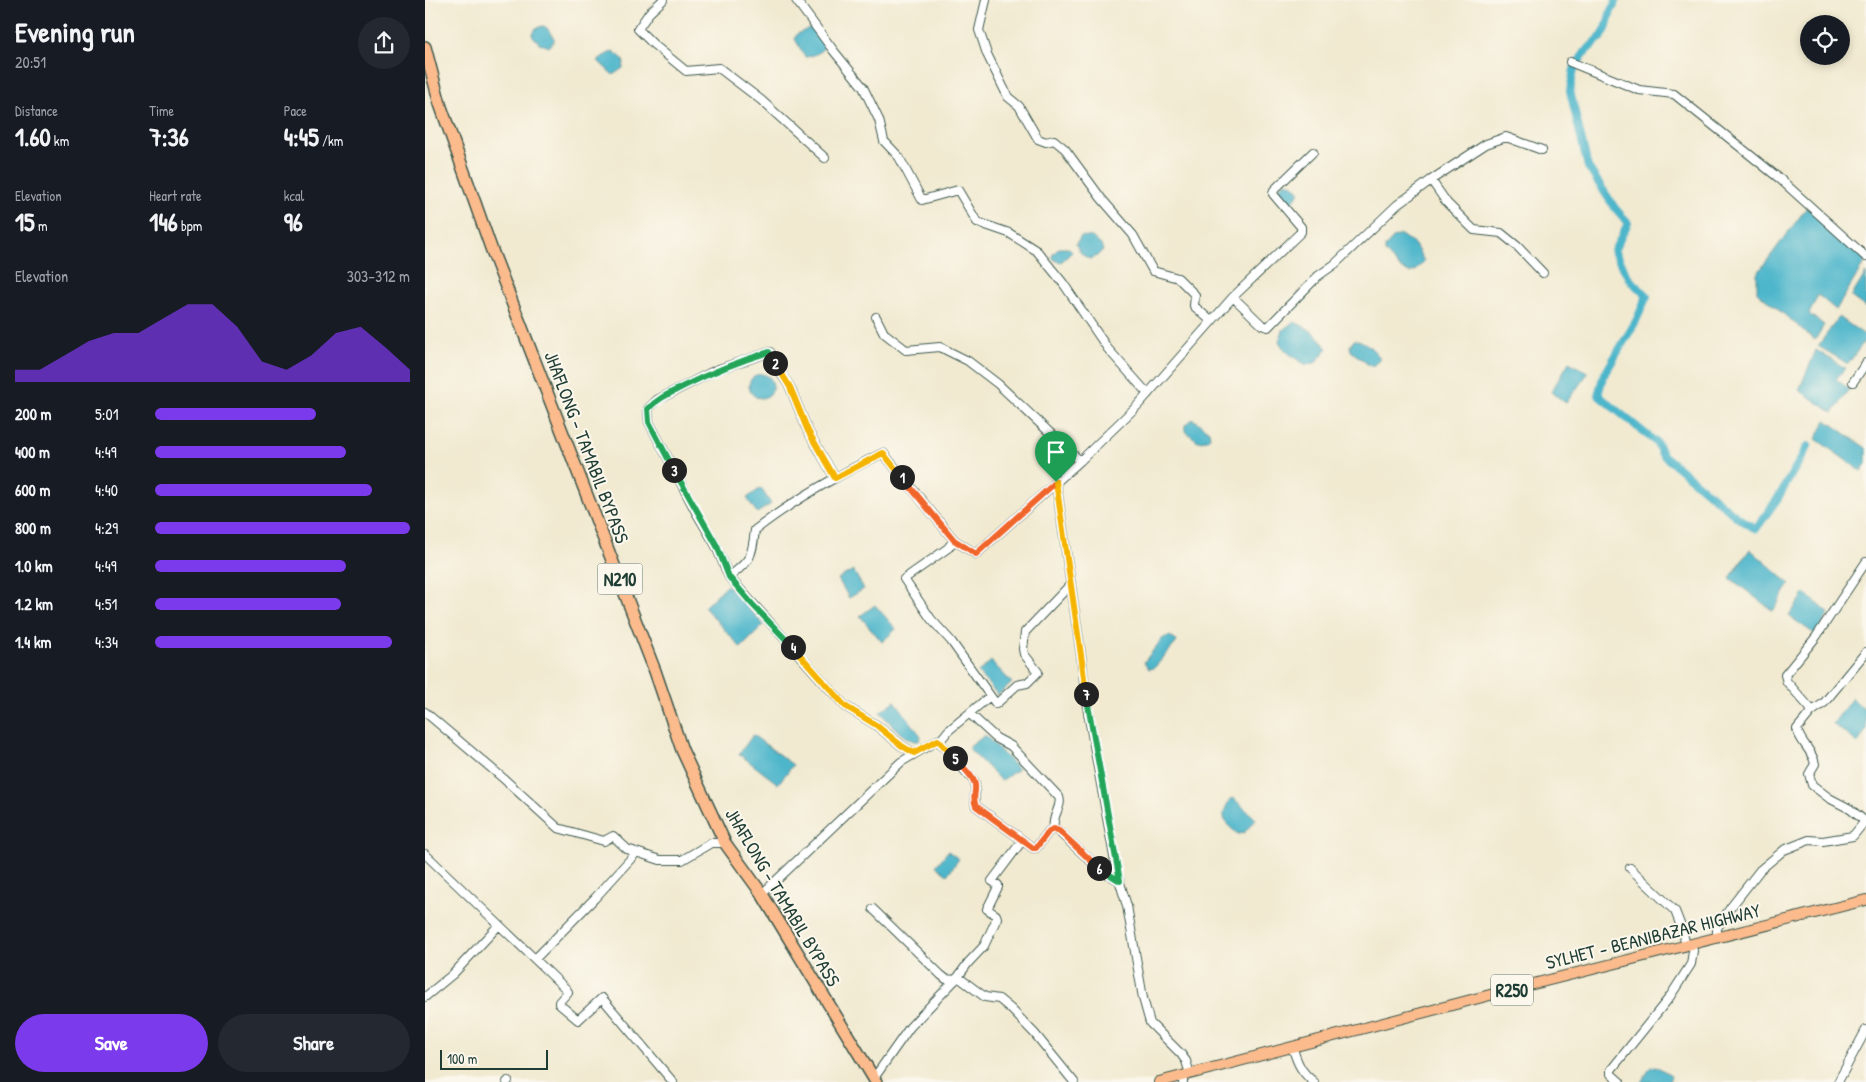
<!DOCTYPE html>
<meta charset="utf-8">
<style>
:root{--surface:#171b24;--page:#242831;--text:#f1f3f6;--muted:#9ea1a6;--accent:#7c3aed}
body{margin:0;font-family:"Patrick Hand",sans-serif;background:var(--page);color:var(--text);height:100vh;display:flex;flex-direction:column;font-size:19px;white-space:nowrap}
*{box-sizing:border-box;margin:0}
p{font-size:16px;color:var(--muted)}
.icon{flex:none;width:28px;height:28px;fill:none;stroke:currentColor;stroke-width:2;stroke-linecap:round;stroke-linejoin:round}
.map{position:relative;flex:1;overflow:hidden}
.panel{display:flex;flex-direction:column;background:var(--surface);width:425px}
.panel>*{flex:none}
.tools{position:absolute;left:1375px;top:15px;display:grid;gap:10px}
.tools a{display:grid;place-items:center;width:50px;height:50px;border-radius:50%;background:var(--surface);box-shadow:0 2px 8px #0003;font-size:25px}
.scale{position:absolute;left:15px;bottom:12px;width:108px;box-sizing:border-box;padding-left:5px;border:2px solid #1f3d34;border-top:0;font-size:14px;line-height:18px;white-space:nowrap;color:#1f3d34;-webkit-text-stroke:4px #fbf7ec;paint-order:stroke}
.pin{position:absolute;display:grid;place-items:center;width:42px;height:42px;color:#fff;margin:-51px -21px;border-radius:50% 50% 50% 0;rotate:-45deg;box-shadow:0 0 5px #0007}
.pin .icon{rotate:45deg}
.km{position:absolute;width:25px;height:25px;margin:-12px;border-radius:50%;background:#222;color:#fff;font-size:14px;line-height:25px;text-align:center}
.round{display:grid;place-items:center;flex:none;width:52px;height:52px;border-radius:26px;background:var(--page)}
.overview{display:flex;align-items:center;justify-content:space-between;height:85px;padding:0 15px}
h1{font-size:28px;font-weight:800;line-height:38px}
.metrics{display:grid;grid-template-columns:repeat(3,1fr);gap:8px;height:85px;padding:5px 15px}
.metrics div{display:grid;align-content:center}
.metrics b{font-size:25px;font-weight:800}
.metrics small{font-size:14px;font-weight:400}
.metrics p{font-size:14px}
.chart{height:140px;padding:10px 15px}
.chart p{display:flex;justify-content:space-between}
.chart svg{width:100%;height:90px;margin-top:5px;fill:var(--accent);opacity:.7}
.primary-button{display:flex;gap:10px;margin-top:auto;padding:10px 15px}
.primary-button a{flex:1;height:58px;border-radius:30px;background:var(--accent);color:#fff;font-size:20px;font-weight:800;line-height:58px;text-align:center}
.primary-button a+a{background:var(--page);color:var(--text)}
ul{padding:0 15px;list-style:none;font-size:16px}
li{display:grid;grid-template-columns:80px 60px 1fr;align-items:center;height:38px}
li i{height:12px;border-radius:6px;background:var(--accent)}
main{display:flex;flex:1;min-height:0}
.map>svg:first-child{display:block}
</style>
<main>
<section class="panel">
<div class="overview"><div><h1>Evening run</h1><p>20:51</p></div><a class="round"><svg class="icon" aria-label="share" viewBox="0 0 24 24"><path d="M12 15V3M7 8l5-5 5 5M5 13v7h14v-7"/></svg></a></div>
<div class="metrics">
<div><p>Distance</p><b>1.60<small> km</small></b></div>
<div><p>Time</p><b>7:36</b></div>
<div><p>Pace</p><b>4:45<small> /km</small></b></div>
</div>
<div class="metrics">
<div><p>Elevation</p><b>15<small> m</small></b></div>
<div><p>Heart rate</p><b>146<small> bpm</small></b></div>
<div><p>kcal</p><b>96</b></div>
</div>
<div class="chart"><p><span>Elevation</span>303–312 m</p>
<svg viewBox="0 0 160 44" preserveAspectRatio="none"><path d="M0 44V38L10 38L20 31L30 24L40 20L50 20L60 13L70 6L80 6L90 17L100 34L110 38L120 31L130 20L140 17L150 27L160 38V44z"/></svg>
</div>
<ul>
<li><b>200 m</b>5:01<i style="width:63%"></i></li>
<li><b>400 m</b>4:49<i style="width:75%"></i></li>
<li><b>600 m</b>4:40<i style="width:85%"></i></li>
<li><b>800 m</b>4:29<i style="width:100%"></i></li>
<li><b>1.0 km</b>4:49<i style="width:75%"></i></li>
<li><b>1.2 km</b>4:51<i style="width:73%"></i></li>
<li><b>1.4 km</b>4:34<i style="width:93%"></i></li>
</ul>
<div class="primary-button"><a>Save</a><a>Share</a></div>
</section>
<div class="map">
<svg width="1441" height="1082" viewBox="0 0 1441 1082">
<rect width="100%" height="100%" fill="#fbf7ec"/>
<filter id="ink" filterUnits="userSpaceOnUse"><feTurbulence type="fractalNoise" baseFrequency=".02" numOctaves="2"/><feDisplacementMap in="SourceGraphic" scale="10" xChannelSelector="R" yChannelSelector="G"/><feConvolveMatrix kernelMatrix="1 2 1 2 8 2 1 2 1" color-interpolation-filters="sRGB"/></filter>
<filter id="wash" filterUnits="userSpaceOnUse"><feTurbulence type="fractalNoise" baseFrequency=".0096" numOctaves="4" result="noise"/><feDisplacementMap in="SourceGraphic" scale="20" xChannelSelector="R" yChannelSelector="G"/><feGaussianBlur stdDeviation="1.12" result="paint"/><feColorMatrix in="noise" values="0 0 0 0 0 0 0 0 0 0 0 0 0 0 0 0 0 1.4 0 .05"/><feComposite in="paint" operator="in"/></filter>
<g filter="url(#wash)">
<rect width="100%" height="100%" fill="#f1ead1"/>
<path fill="#4db6cb" stroke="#367a80" d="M118 26 122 28 129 38V41L124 47 114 43 107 35 111 28Z
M385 28H388L400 46C396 52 388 57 380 57L370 39 372 34Z
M188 51 197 58 199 63 198 68 188 75 173 61 177 57Z
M860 182 867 184 875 192 867 202C860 202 855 196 853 189Z
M1382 207 1441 260 1411 310 1393 295 1384 314 1399 325 1390 340 1332 292V274Z
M976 235 990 245 999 261 990 271 984 273 975 268 960 252V247L968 238Z
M656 236 667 237 676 245 678 250 672 256 665 259C658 256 654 252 651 244Z
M634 248H644L647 252 635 263 627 258 628 254Z
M1441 273V308L1426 297Z
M1414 317 1441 336V339L1423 364 1393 346Z
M868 322C884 327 893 335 902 349L890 363 882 365C871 359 859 352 854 341L858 330Z
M929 340C940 340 949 350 955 358L949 365 945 366 926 351 925 346Z
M1391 350 1420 368 1411 379 1424 389 1408 413 1374 390Z
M1144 362 1163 373 1141 403 1126 392Z
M324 386a12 12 0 1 1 24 0a12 12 0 1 1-24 0Z
M768 419 784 431 785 437 782 440 773 441 760 431V425Z
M1401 420 1441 448V464L1436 471 1391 439Z
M336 488 346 504 332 513 322 498Z
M1325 549 1365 584 1348 611 1305 578Z
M428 570 439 589 424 598 413 579Z
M302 585 339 625 316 648 279 607Z
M1380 593 1404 613 1391 635 1364 616Z
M450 605 471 629 457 642 435 616Z
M743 636 747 637 752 642 729 668 724 669 719 662 737 639Z
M566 661 587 683 573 695 553 673Z
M1427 698 1441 711V730L1433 743 1408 724Z
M470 701 496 736 494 741C480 743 464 721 455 712Z
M328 735 368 765 353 784 314 754Z
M560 735 593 769 576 781 543 748Z
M808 798 831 819 819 833 813 834C803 826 795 820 801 807 803 803 804 800 808 798Z
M523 851 534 859 522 875 511 866Z
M1231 1066 1246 1075 1244 1082H1216L1226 1067Z"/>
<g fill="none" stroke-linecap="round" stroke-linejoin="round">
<path stroke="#4db6cb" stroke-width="8" d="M1192 0 1186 10 1181 29 1177 36 1160 52 1149 69 1145 91 1163 167 1190 208 1203 223 1189 251 1205 280 1222 296 1211 321 1178 377 1173 395 1232 443 1237 454 1312 517 1331 529 1353 498 1383 446"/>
</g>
</g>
<g filter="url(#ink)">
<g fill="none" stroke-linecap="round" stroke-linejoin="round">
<defs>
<path id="minor" d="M238 0 224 13 213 29 228 44 261 71 294 68 336 100 400 158
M371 0 408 50 438 87 454 120 459 141 474 157 497 200 533 190 552 222 584 233 612 251 638 283 683 349 723 394
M561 0 554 30 562 54 583 97 594 106 613 139 621 142 629 140 640 149 676 198 708 235 728 271 753 278 770 295 769 306 786 321
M1145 62 1214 90 1249 94 1355 179 1441 257
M1006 180 1022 203 1049 230 1076 233 1092 246 1118 273
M808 297 837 325 843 327 893 276 910 264 972 205 1006 180 1061 144 1081 137 1117 150
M451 317 459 333 481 350 515 347 543 361 573 384 655 461
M1428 382 1441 363
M410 478 383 431 365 387 353 369 345 352 291 370 232 400 223 409 224 422 271 512 291 546 304 577 420 706 451 725 477 746 489 753
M631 482 657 662 661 701 692 873 702 906 718 998 725 1023 756 1054 761 1061 765 1074
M529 540 523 548 479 579 506 619 526 641 571 704 592 685 602 683 613 672 599 654 598 649 600 632 646 584
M1441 562 1391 637 1360 675 1362 682 1385 708 1386 712 1372 729C1375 743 1387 749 1390 764L1384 774 1387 785 1404 798 1425 809 1441 822
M304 577C326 560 327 557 330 530 370 499 413 475 458 453L529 540 551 554 655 461 713 405 808 297 876 232V227L848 194 849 190 888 152
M0 712 79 779 133 828 179 841 188 836 202 849 235 860H257L286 843H300
M1386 712 1399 703 1441 652
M545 714 571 738 586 746 634 797C638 807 626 815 629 829
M515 741 523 731 565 696
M0 854 141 989 143 992 134 1002V1004L153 1020 177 998 248 1082
M1205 868 1250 911 1257 929 1261 946
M337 894 476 762 513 740 549 781C553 789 547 798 551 806L608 848H611L624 831 629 829 633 831 677 871 695 881
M448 909 516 975 521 979 530 980
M1292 938V928L1306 907 1335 870 1359 850 1384 840 1398 841 1428 836 1440 821
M110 959 170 898 211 853
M533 977 543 963 559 946 572 918 571 915 562 909 573 887V885L567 881 597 841
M0 997 28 974 74 925
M869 1052C873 1065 878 1074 889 1082
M449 1078 485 1027 533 977 560 997 574 999 586 1009 610 1034 649 1082
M758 1081V1082
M82 1082 83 1081
M1195 1082 1186 1074V1070L1244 998 1266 964 1268 951
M1413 1082 1441 1030"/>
<path id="major" d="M734 1082 1065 995 1441 900"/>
<path id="highway" d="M0 47 15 104 66 248 230 671 257 750 300 843 337 894 451 1082"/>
</defs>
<use href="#minor" stroke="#3e574c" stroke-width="10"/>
<use href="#major" stroke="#3e574c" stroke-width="12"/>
<use href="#highway" stroke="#3e574c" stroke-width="14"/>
<use href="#minor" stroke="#fff" stroke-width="8"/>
<use href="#major" stroke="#fbbb8c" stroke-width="10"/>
<use href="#highway" stroke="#fbbb8c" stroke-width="11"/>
</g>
</g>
<g fill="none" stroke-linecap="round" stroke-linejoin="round" filter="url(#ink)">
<defs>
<path id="split-1" d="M477 477 529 540 551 554 631 482"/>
<path id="split-2" d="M350 363 365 387 383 431 410 478 458 453 477 477"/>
<path id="split-3" d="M249 470 224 422 223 409C233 398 246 393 259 386 287 372 315 361 344 352L350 363"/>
<path id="split-4" d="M249 470 292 546 304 577 327 604 368 647"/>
<path id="split-5" d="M368 647 420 706 451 725 477 746 489 753 513 740 530 758"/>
<path id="split-6" d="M530 758C536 766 549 776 550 785 551 793 547 799 551 806L608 848H611L624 831 629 829 634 831 674 868"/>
<path id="split-7" d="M661 694 695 881 674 868"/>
<path id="split-8" d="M631 482 657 662 661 694"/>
</defs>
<use href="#split-1" stroke="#fff" stroke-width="10"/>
<use href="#split-2" stroke="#fff" stroke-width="10"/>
<use href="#split-3" stroke="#fff" stroke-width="10"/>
<use href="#split-4" stroke="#fff" stroke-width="10"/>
<use href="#split-5" stroke="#fff" stroke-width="10"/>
<use href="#split-6" stroke="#fff" stroke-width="10"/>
<use href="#split-7" stroke="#fff" stroke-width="10"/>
<use href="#split-8" stroke="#fff" stroke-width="10"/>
<use href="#split-1" stroke="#f0652b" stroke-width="6"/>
<use href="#split-2" stroke="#f5b400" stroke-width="6"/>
<use href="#split-3" stroke="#22a559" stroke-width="6"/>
<use href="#split-4" stroke="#22a559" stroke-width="6"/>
<use href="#split-5" stroke="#f5b400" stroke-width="6"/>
<use href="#split-6" stroke="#f0652b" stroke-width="6"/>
<use href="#split-7" stroke="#22a559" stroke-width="6"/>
<use href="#split-8" stroke="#f5b400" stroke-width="6"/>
</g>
<g text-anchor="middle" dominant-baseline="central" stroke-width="4" stroke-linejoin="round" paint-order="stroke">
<g fill="#fbf7ec" stroke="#61756b" stroke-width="1">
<rect x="172.5" y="563.5" width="45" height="31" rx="4"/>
<rect x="1066" y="974.5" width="42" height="31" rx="4"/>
</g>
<g font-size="18" font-weight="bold" fill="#1f3d34">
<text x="195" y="579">N210</text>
<text x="1087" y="990">R250</text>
</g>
<g font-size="19" fill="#1f3d34" stroke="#fbf7ec">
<text transform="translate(162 447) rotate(69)">JHAFLONG - TAMABIL BYPASS</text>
<text transform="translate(358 897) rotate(59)">JHAFLONG - TAMABIL BYPASS</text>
<text transform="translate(1228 936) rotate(-14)">SYLHET - BEANIBAZAR HIGHWAY</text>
</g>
</g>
</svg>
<div class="tools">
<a><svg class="icon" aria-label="locate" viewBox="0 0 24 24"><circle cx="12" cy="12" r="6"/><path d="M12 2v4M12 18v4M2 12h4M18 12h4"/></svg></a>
</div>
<div class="scale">100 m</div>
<div class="pin" style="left:631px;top:482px;background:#1e9e55"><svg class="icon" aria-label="arrive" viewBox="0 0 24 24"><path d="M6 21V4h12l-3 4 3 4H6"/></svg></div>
<b class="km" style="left:477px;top:477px">1</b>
<b class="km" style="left:350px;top:363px">2</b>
<b class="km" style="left:249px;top:470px">3</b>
<b class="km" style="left:368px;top:647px">4</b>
<b class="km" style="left:530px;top:758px">5</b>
<b class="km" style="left:674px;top:868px">6</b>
<b class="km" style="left:661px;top:694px">7</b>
</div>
</main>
